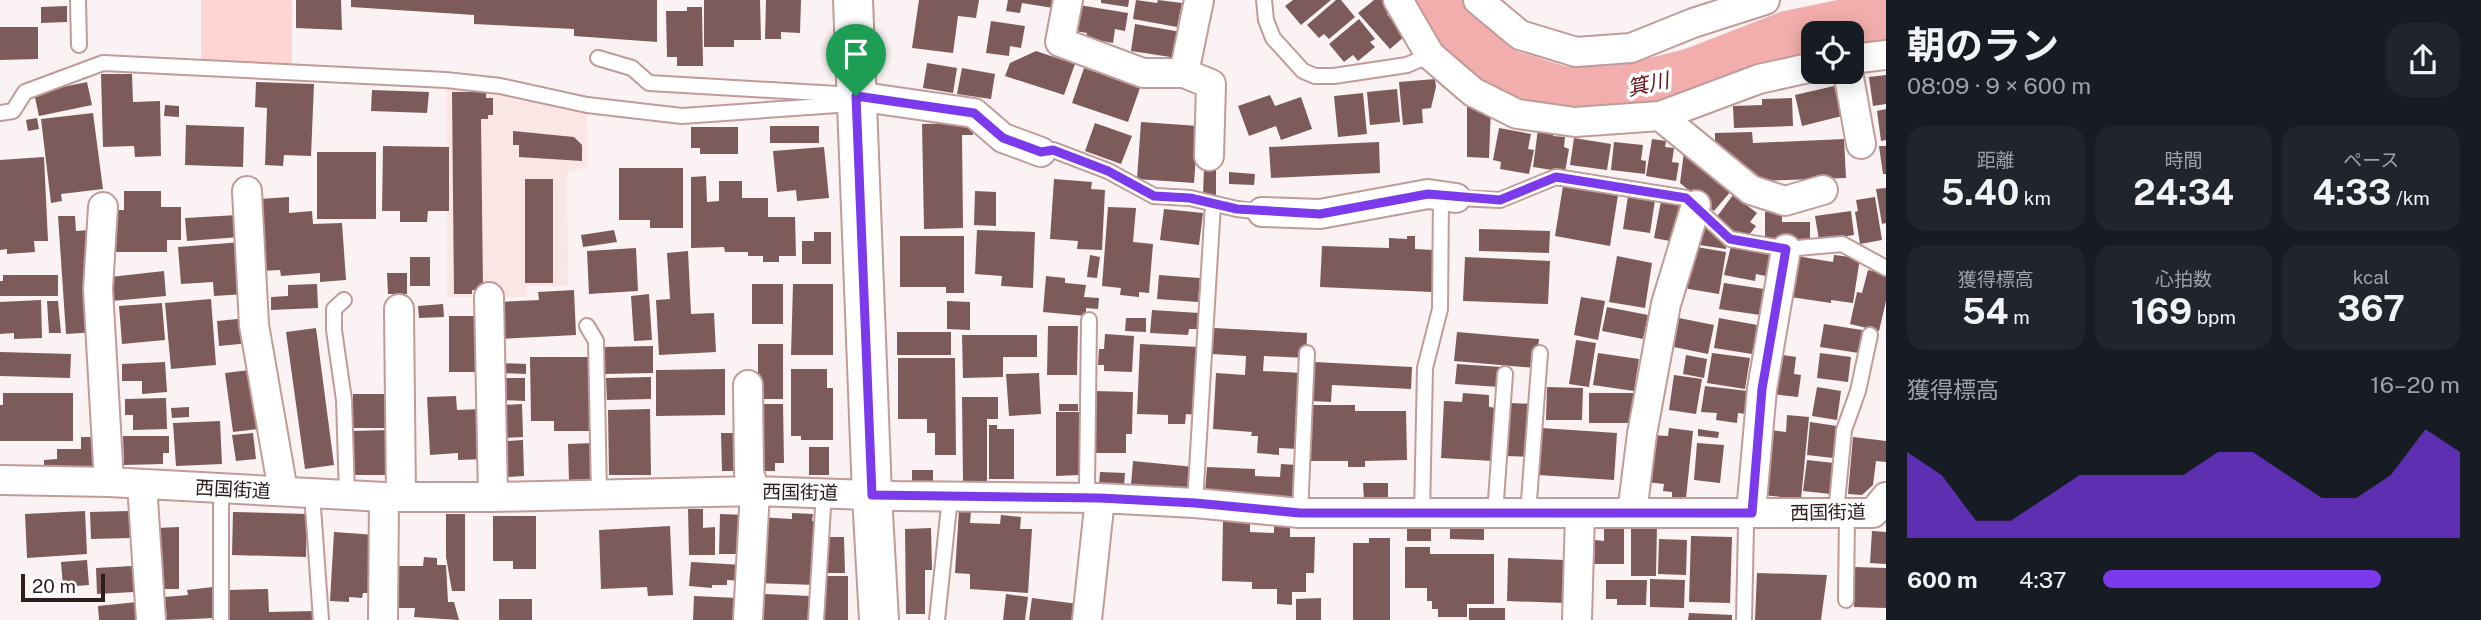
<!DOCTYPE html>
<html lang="ja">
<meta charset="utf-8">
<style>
:root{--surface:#171b24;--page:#20242c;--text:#f1f3f6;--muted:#9ea1a6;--accent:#7c3aed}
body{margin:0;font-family:"Public Sans","Noto Sans JP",sans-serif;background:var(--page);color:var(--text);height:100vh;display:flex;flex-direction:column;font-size:26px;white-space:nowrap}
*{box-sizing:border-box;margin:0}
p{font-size:23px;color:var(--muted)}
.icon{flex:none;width:38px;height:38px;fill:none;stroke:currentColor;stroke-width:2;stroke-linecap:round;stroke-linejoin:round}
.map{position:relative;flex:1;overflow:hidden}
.drawer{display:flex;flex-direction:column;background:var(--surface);width:595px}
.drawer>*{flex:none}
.buttons{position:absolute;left:1801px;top:21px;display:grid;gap:14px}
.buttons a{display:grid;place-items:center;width:63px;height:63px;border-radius:14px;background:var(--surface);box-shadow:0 4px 18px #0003;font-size:35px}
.scale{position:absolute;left:21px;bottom:18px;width:84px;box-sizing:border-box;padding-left:7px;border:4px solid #2c1e1d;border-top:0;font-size:19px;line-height:24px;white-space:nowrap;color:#2c1e1d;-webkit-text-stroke:5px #fff;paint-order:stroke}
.pin{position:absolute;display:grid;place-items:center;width:60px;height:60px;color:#fff;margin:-72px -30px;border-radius:50% 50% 50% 0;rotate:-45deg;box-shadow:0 0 7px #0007}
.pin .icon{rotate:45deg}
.round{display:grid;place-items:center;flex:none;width:74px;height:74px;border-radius:21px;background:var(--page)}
.headline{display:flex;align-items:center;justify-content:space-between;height:119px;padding:0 21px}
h1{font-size:38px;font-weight:700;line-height:52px}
.stats{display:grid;grid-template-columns:repeat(3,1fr);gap:10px;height:119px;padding:7px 21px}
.stats div{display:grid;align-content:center;border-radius:18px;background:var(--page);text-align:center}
.stats b{font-size:35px;font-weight:700}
.stats small{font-size:19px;font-weight:400}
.stats p{font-size:19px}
.chart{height:196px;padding:14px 21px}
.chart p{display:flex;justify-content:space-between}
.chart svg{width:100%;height:126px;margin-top:7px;fill:var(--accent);opacity:.7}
ul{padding:0 21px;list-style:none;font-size:23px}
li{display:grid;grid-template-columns:112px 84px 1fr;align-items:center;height:52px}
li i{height:18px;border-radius:9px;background:var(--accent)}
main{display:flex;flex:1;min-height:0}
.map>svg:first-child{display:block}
</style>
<main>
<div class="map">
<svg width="1886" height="620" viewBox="0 0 1886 620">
<rect width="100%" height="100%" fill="#fbf3f3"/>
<path fill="#fae6e5" d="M446 85 497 90 587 109 588 166 567 173 568 286H527V297H447Z"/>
<path fill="#ffd5d3" d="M201 0H292V66L201 61Z"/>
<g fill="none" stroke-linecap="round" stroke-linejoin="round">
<path stroke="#f2aeac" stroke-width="51" d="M1436 0 1458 35 1505 74 1562 92 1625 90 1691 74 1789 36 1886 16"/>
</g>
<path fill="#7c5b5a" d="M296 0H341L342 30 296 28Z
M351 0H657V42L574 36V29L474 24V15L351 7Z
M704 0H760L761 40H734V47H704Z
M766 0H801L800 33 781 32V39H765Z
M919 0H979L976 18 958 16 953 53 912 48Z
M1008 0H1054L1053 8 1022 3 1020 13 1006 11Z
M1101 0H1129L1128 7 1101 3Z
M1136 0 1157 3 1158 0 1182 3 1177 27 1133 19Z
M1293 0H1331L1301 25 1285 6Z
M1336 0H1341L1355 17 1329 39 1324 34 1319 38 1307 25Z
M1374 0H1382L1391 10 1387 14 1405 36 1390 49 1358 13Z
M1079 5 1128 13 1125 31 1115 29 1113 43 1086 38 1087 33 1075 31Z
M67 6V22L41 23V7Z
M687 7H702L703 66H677V57H667L666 11H687Z
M1359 19 1375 39 1370 42 1375 47 1358 61 1353 55 1344 62 1329 44Z
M991 21 1025 26 1021 48 1010 46 1009 56 986 53Z
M1135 24 1181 32 1177 58 1131 51Z
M0 27H38V59L0 60Z
M1036 51 1075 64 1064 95 1005 76 1010 63Z
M927 63 957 68 953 93 923 88Z
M962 68 995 74 991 99 957 94Z
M1084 68 1140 88 1128 122 1072 103Z
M101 74H132L133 102 160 101 161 156 135 157 134 146 103 147Z
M1886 75V104L1873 106 1869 77Z
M1435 79 1436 87 1431 108 1422 109 1423 123 1403 125 1399 82Z
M87 82 92 105 39 116 34 93Z
M256 82 314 84 311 156 284 155 283 166 265 165 267 108 255 107Z
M1834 86 1842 116 1802 126 1795 95Z
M1397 89 1400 122 1370 125 1367 92Z
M372 90 429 92 427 113 371 111Z
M452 92H486V98H493V115H488V119H481L483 290H472V294H454Z
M1363 93 1367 134 1338 137 1334 96Z
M1270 95 1275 106 1301 97 1312 129 1281 140 1276 126 1249 136 1238 106Z
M1792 98 1793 126 1734 128 1733 106 1762 105V99Z
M165 105 179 106V117L164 116Z
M1467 107H1491L1489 158 1467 157Z
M1886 109V140L1881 141 1877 111Z
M93 113 103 189 61 194 62 201 51 203 41 119Z
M37 118 39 129 28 131 26 120Z
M1141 122 1198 126 1194 183 1137 179Z
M972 123 973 135H962L963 228 924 229 922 124Z
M1095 123 1132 136 1121 164 1085 151Z
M186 125 244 127 243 167 185 165Z
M770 126H819V143H770Z
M691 127H738V154H700V148H691Z
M1499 128 1531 134 1528 149 1534 150 1529 174 1500 169 1501 162 1493 160Z
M1538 129 1554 131 1553 136 1565 137 1564 147 1569 149 1565 172 1533 167Z
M513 131 574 137 582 145V161L519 157V145H513Z
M1752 132 1753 143 1844 139 1846 178 1756 181 1715 149V133Z
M1574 138 1611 144 1607 170 1570 165Z
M1652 139 1666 141 1665 147 1674 148 1672 162 1679 163 1676 181 1646 176Z
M1379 142 1380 173 1271 178 1269 147Z
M1614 142 1643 145 1641 160 1646 161 1645 174 1611 170Z
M383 146 449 147V211H428L427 222H400V211H382Z
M1879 146H1886V174H1883Z
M824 147 829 198 797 201 796 190 777 192 773 151Z
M317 152H376V219H317Z
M1684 152 1731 191 1714 211 1680 183Z
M44 157 48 241H34L35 252 7 254V249L0 250V160Z
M619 168H683V228H650V220H619Z
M1204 168H1216V196L1203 195Z
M1229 172 1255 174 1254 185 1229 184Z
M706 176 707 202 719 201V181H742V198H768V217H795L796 256H779V262H763V256H748V252H725L724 247 691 248V177Z
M525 179H553V283H525Z
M1054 179 1092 182 1091 189 1105 190 1102 250 1077 249 1078 241 1050 239Z
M1563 186 1618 195 1610 246 1555 236Z
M1886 188V223L1882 224 1876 189Z
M124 191H161V207H181V240H167V252H112V210H124Z
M975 191 996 192V226L974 225Z
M1733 195 1757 213 1750 222 1756 226 1745 240 1716 218Z
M1628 196 1655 200 1650 233 1623 229Z
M289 197V213L312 211 313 224 342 223 346 280 320 282V273L281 276 280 270 260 271V199Z
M1875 197 1882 240 1860 244 1855 212 1858 211 1856 200Z
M1661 201 1688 206 1680 243 1654 238Z
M1108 207 1136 208 1133 242 1153 244 1149 293 1139 292V297L1120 295 1121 288 1102 286Z
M1164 209 1203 213 1199 245 1160 240Z
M1851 211 1854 235 1819 240 1815 216Z
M1765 212H1782V222H1810V240H1765Z
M238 215 240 237 187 241 185 218Z
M58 216H75L76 231 90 230 96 332 66 334Z
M1697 221 1727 242 1726 249 1693 244Z
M1479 229 1550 231 1549 253 1479 251Z
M614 230 617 242 583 247 581 235Z
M977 230 1035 232 1033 288 1001 286 1002 276 975 274Z
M814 232H831V264H802V241H814Z
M900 236H964V293H946V287H900Z
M1407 236H1415V249L1434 250 1432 292 1320 287 1322 246 1389 248V238L1407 239Z
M242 242 246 294 214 296 213 282 181 284 178 247Z
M1691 246 1726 252 1719 294 1683 288Z
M1731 246 1774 255 1770 277 1756 274 1755 281 1724 275Z
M636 248 638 291 589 294 587 251Z
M688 251 691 314 714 313 716 352 659 355 656 300 670 299 667 253Z
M1090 255 1100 257 1097 278 1087 277Z
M1790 255 1833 262 1834 255 1860 258 1853 303 1831 300V303L1784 296Z
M1617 256 1652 263 1645 308 1609 302Z
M410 257H430V286H410Z
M1465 257 1550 261 1548 304 1463 301Z
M1868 270 1886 274V301L1879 331 1850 324 1857 292 1862 293Z
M164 271 166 296 112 301 110 277Z
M387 273H407V294H388Z
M3 275H58V296H0V281H3Z
M1159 275 1200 278 1198 302 1157 299Z
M1046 276 1065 278V283L1086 285 1084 297 1099 298 1098 309 1086 308V316L1043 312Z
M1724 283 1764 289 1760 315 1719 309Z
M317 284 318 308 271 310V297L288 296V285Z
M752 284H783V324H752Z
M793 284H833V355H791Z
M574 290 576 335 498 339 497 302 539 300 538 292Z
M649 294 652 340 634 341 631 296Z
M1581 297 1605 301 1598 340 1574 335Z
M211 299 216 365 171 369 165 303Z
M41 300 42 338 14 339V333L0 334V302Z
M47 301H58L61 333H49Z
M947 301 970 302V330L947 329Z
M162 303 165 340 122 344 119 306Z
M443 304 444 317 419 318 418 306Z
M1607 307 1648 315 1643 339 1602 331Z
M1152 310 1199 313 1198 329H1189L1188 335 1150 333Z
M449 316H477V372H449Z
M248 318 250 343 219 346 217 321Z
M1126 318H1146V332L1125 331Z
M1679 318 1714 325 1708 354 1674 347Z
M1719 318 1757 325 1752 354 1714 348Z
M1824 324 1862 330 1859 353 1820 347Z
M1048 326H1078L1077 375H1047Z
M316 328 334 465 305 469 286 332Z
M1214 328 1307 333 1306 358 1264 356 1263 371 1303 373 1299 449 1279 448V455L1257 453 1258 436H1251L1252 432 1213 429 1216 373 1245 375 1246 356 1212 354Z
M897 332H951V355H897Z
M1457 332 1539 339 1536 368 1454 361Z
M1105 334 1134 336 1132 372 1104 371V365H1098L1099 349H1104Z
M962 335H1037V357H1003V377L963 378Z
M1576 340 1596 343 1589 387 1569 384Z
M758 344H783V399H758Z
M1140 344 1199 347 1196 415 1186 414 1185 424H1168V415L1137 414Z
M653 346V373L603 374 602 347Z
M0 352 71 354 70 378 0 376Z
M1598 353 1639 359 1634 391 1593 385Z
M1712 353 1750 358 1745 389 1707 383Z
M1820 353 1851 357 1848 382 1817 378Z
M1776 354 1796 357 1794 374 1801 375 1798 397 1771 394Z
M1686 355 1707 359 1704 378 1683 374Z
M530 357H593V375H589V431H554V421H531Z
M898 358H955L956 455H935V433H927V419H898Z
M165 362 167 392 142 394V381H122V364Z
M1314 362 1412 367 1411 389 1332 385 1331 402 1312 401Z
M500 363 526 364V374L499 373Z
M1457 364 1501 367 1500 387 1455 384Z
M257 369 265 428 233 432 225 373Z
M725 369V415L656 416V370Z
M791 369H827V388H833V440H801V436H791Z
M1039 373 1041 414 1009 416 1006 374Z
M1674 375 1702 379 1696 414 1669 410Z
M651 377V399L607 400 606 378Z
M499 378H525V401L499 400Z
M1705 386 1756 392 1753 415 1738 413 1737 423 1716 420 1717 413 1701 412Z
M1547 387 1583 388 1582 420H1546Z
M1817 387 1841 391 1837 420 1812 416Z
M1094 391 1133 392 1132 434H1126V453H1093Z
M3 393H73V441H0V405H3Z
M1463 393 1489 395V407L1497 408 1493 461 1441 458 1444 401 1462 402Z
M1589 393H1642V423H1589Z
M353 394H390V428H353Z
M456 396 457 410 482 409 485 459 458 460V453L430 455 427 397Z
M962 397H998V419H987V482H963Z
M166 398 167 429 133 430V415H125V399Z
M1510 403 1534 404 1532 457 1507 456Z
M522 404 523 437 503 438 502 405Z
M758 404H783L784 463H775V471H758Z
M1059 404H1078V411H1059Z
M1310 405H1355V411H1406L1407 460 1365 461V467H1348V461H1311Z
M189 407V417L172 418 171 408Z
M650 409 651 475H609L608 410Z
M1056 412H1079V475L1056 476Z
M1787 415 1809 417 1801 499 1762 495 1768 430 1786 432Z
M220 421 222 464 176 466 173 423Z
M1810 422 1837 426 1833 458 1807 455Z
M989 425H997V429H1014V479H989Z
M1541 428 1617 433 1614 480 1538 475Z
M1669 428 1693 431 1686 498 1672 497V492L1663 491 1664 484 1646 482 1651 435 1668 436Z
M1698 429 1719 432 1718 438 1698 436Z
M390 430 391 475H352L351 431Z
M253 433 256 459 236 461 232 435Z
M721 433H736V471H722Z
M123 436H169V453H163V464L124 465Z
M81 437H102V470H44V460L57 459V449H81Z
M1853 437 1886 441V462L1876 461 1873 485 1862 495 1848 494Z
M523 440 524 476 507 477 506 441Z
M593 443 595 481 569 482 568 444Z
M1697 443 1724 445 1720 483 1694 480Z
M809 447H829V475H809Z
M1807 460 1834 463 1831 494 1803 491Z
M1133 461 1194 467 1192 490 1131 485Z
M1281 464 1297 465 1295 499 1205 493 1207 467 1255 469V476L1280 477Z
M912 470H933V482H912Z
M1100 472 1125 473 1124 486H1099Z
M1363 483H1388V499L1364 500Z
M688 509H703V528L715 527V555H689Z
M959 510 971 511 970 523 1000 524 1001 515 1021 517 1020 529H1032L1028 593 970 589V574L955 573Z
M85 511 87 554 27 558 25 514Z
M129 511 130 538 91 539 90 512Z
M233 512 307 514 306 557 232 555Z
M792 513 813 514 812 521H820L817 585 757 583 760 517 792 519Z
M446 514H465V591H452L446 557Z
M720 514 746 515 744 554H719Z
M493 516H536V569H513V561H493Z
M1223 517H1250V532L1274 533V523L1290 524V537H1315L1314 573H1306V592H1292V605L1277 604V589H1252V582L1222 581Z
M1407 520 1431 521V541H1407Z
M1604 521H1624V564H1594L1595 540 1604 541Z
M1450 522H1484V540L1450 539Z
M1631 525H1657L1656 576H1631Z
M670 526 673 595 648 596 647 587 601 589 599 530Z
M179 527V589H158L157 528Z
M931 528 932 570H925V614H906L905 529Z
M1872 531 1886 532V564L1870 563Z
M334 532 376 535 372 593H363L362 598 349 597V602L330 601Z
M1691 536 1732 537 1730 603 1689 602Z
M825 537H844L845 573H826Z
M1369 538H1390V620H1353V543H1369Z
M1659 539 1687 540 1686 575 1658 574Z
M1405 547H1430V554H1494V604H1467V617H1438V609H1432V601H1427V588H1405Z
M424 557 437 558V565H446L448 602H454L459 620 414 617 415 608H391L392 566H423Z
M1508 558 1565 560V603L1507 601Z
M87 560 89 585 63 587 61 562Z
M691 562 743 565 741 581 727 580V585H712V588L689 586Z
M132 566 134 592 97 594 96 568Z
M1855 567 1886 568V608L1854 607Z
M1757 573 1827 575 1821 620H1755Z
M824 576H848V620H824Z
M1650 579 1685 580 1684 608 1650 607Z
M1606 580H1647L1646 605H1617V599H1606Z
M213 587 215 618 167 620 165 597 188 595 187 590Z
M268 589 269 612 313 611V620H230L229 590Z
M765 594 810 596 809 620H763Z
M1006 594 1028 597 1025 620H1003Z
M694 596 737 598 736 620H693Z
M1032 598 1078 604 1076 620H1029Z
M1321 598V620H1296V599Z
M499 599H532V620H499Z
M137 602 139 620H99L98 606Z
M1469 608H1505V620H1469Z
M1689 613 1732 615V620H1688Z"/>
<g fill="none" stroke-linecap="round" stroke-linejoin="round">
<defs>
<path id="service" d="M78 0 79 45
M1264 0 1266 20 1273 38 1303 71 1315 76H1334L1407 65 1430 55
M598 58 632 68 649 83 855 95
M0 113 13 111 25 92 103 63 446 80 500 86 587 105 682 116 837 105
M1041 152 1053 150 1108 171 1154 196 1190 198 1237 209 1262 212
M1456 198 1500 200 1556 177 1686 198 1730 239 1786 249 1842 244 1886 268
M344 300 334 309V330L344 400 347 495
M1089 320 1087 487 1098 496
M587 326 596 341 599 495
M221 488V620
M312 493 321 620
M1195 503 1213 204
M1300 513 1307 353
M1836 513 1844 430 1858 391 1870 335
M1422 514 1425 368 1440 309 1441 196
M1495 514 1505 374
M1528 514 1540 353
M1846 600 1847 513
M816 620 824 492
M937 620 950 497
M1744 620 1746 526 1751 513"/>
<path id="minor" d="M1068 0 1060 42 1143 73H1184L1211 84 1209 156
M1398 0 1430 55 1473 92 1517 114 1575 122 1660 116 1759 79 1813 67
M1478 0 1520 35 1576 52 1631 48 1693 23 1765 0
M1852 59 1886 55
M1848 72 1861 144
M1184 73 1199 0
M856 96 974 113 1003 138 1041 152
M1660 116 1751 190 1785 201 1823 190
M247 191 254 325 283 491
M103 207 98 289 109 482
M1262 212 1320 214 1428 194 1456 198
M489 297 493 497
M399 309 401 497
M0 480 109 482 384 497H493L755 491 897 496 1100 498 1195 503 1300 513H1873L1886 497
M142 484 151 620
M1632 513 1642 434 1666 304 1696 205
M1751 513 1762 389 1786 249
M748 619 755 491 749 473 748 385
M383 620 384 497
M1087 620 1100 498
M1577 620 1580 513"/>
<path id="secondary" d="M853 0 872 495 879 620"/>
</defs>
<use href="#service" stroke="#c09b99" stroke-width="18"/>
<use href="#minor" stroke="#c09b99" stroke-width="32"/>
<use href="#secondary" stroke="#c09b99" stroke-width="42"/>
<use href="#service" stroke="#fff" stroke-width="14"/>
<use href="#minor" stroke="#fff" stroke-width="28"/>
<use href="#secondary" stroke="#fff" stroke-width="38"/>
</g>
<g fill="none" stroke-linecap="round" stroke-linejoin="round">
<defs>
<path id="route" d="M856 96 974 113 1003 138 1041 152 1053 150 1108 171 1154 196 1190 198 1237 209 1320 214 1428 194 1500 200 1556 177 1686 198 1730 239 1786 249 1762 389 1752 513H1300L1195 503 1100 498 872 495Z"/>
</defs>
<use href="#route" stroke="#fff" stroke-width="14"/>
<use href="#route" stroke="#7c3aed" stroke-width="9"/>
</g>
<g text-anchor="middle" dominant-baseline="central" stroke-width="7" stroke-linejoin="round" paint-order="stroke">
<g font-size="19" fill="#2c1e1d" stroke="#fff">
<text transform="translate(233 489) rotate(3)">西国街道</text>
<text transform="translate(800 492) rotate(1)">西国街道</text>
<text transform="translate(1828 512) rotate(-1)">西国街道</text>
</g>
<g font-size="21" font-style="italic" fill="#61131a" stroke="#fff">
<text transform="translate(1648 84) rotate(-12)">箕川</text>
</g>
</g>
</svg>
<div class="buttons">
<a><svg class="icon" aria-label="locate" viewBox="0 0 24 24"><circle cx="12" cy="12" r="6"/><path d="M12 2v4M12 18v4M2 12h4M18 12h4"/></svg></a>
</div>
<div class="scale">20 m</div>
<div class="pin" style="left:856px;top:96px;background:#1e9e55"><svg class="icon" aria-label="arrive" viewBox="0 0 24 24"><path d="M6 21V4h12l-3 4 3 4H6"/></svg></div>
</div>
<section class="drawer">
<div class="headline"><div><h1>朝のラン</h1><p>08:09 · 9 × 600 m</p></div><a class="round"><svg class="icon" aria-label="share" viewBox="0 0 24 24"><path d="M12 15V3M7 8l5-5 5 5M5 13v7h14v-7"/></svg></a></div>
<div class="stats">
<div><p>距離</p><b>5.40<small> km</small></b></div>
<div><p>時間</p><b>24:34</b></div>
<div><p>ペース</p><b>4:33<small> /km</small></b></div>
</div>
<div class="stats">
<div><p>獲得標高</p><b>54<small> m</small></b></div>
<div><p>心拍数</p><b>169<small> bpm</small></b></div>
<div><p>kcal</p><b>367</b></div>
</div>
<div class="chart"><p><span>獲得標高</span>16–20 m</p>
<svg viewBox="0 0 160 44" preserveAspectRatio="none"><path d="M0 44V14L10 22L20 38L30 38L40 30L50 22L60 22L70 22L80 22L90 14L100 14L110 22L120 30L130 30L140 22L150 6L160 14V44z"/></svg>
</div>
<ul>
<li><b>600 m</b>4:37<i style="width:78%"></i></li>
</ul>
</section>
</main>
